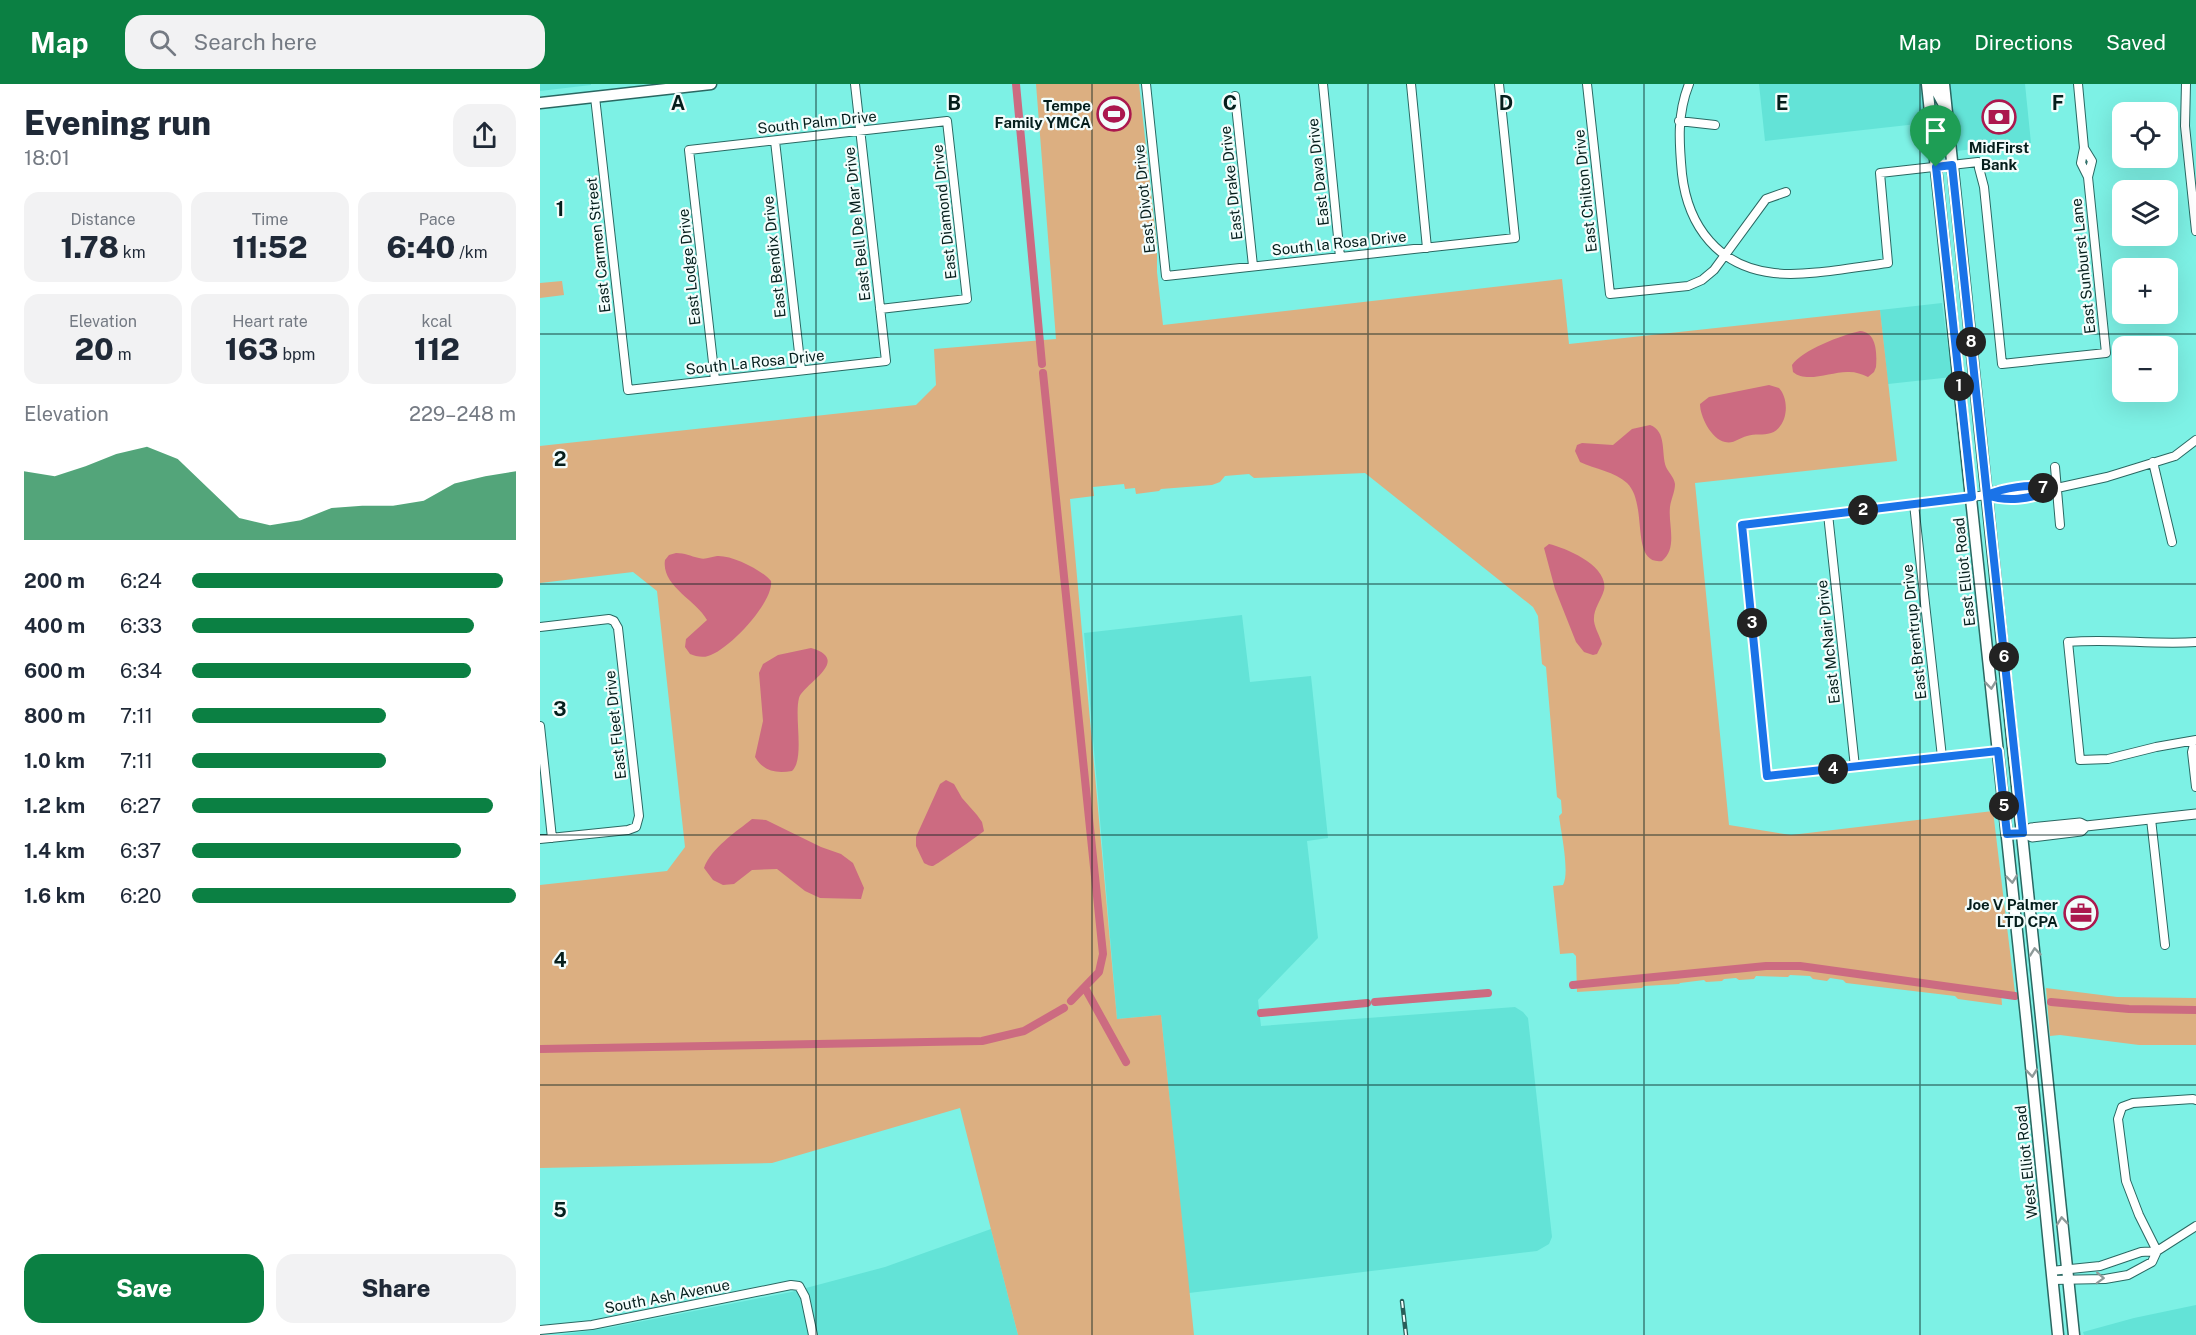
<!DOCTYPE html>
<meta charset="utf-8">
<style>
:root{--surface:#fff;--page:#f2f2f3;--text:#1f2937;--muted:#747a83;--accent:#0b8043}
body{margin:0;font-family:"Public Sans",sans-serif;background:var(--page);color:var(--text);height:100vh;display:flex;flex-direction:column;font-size:22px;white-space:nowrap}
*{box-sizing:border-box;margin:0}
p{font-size:20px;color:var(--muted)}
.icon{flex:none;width:33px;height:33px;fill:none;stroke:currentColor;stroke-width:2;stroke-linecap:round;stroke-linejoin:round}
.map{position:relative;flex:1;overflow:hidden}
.drawer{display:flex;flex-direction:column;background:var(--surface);width:540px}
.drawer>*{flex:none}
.buttons{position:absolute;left:1572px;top:18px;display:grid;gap:12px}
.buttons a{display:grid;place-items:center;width:66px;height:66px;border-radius:12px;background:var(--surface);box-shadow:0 6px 24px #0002;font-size:30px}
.pin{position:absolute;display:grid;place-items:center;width:51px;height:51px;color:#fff;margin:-62px -26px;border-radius:50% 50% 50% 0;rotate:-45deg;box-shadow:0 0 6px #0007}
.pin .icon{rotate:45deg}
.km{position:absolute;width:30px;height:30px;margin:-15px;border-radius:50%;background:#222;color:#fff;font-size:16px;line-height:30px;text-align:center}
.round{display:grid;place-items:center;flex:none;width:63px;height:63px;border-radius:18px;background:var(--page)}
.summary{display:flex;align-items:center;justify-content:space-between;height:102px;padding:0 24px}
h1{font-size:33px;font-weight:800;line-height:45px}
.figures{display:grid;grid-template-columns:repeat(3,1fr);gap:9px;height:102px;padding:6px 24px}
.figures div{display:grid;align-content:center;border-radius:15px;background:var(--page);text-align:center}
.figures b{font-size:30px;font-weight:800}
.figures small{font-size:16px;font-weight:400}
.figures p{font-size:16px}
.chart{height:168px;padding:12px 24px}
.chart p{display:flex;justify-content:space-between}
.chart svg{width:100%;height:108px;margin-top:6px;fill:var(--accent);opacity:.7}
.action{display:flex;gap:12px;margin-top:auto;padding:12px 24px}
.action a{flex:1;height:69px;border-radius:18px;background:var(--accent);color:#fff;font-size:24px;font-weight:800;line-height:69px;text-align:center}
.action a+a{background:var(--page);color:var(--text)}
ul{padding:0 24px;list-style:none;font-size:20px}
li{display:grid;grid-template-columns:96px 72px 1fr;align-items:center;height:45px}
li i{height:15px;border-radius:8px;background:var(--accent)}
header{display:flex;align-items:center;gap:36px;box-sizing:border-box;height:84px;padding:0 30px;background:var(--accent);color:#fff}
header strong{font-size:28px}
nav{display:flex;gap:33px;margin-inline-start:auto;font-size:21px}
.search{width:420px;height:54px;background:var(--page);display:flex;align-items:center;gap:15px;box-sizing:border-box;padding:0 21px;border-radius:18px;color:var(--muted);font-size:22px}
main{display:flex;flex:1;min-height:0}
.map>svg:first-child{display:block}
</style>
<header>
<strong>Map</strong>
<div class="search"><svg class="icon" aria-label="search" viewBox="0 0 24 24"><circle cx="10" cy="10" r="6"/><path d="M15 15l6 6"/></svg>Search here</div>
<nav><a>Map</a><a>Directions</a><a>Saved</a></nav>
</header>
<main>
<section class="drawer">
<div class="summary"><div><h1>Evening run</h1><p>18:01</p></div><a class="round"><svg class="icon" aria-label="share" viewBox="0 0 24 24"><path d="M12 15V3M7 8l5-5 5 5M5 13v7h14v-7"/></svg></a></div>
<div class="figures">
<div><p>Distance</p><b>1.78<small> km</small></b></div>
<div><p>Time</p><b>11:52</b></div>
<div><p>Pace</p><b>6:40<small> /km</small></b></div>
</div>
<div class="figures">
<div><p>Elevation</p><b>20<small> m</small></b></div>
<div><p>Heart rate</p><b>163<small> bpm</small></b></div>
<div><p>kcal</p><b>112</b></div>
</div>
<div class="chart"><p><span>Elevation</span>229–248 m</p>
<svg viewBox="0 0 160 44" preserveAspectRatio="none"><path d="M0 44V16L10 18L20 14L30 9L40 6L50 11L60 23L70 35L80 38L90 36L100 31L110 30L120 30L130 28L140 21L150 18L160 16V44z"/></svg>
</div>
<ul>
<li><b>200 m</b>6:24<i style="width:96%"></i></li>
<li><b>400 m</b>6:33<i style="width:87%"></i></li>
<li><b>600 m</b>6:34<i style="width:86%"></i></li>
<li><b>800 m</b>7:11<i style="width:60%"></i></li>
<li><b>1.0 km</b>7:11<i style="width:60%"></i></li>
<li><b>1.2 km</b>6:27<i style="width:93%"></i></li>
<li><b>1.4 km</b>6:37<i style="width:83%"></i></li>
<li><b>1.6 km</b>6:20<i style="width:100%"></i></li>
</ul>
<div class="action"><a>Save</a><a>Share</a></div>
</section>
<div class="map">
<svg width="1656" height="1251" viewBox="0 0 1656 1251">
<rect width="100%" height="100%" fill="#7df1e5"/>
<path fill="#63e3d7" d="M0 0H51V1L0 7Z
M1219 0H1381L1386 39 1225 57Z
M1410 0H1485L1491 59 1416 67Z
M1402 219 1412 293 1348 300 1340 226Z
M702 531 710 598 771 592 788 754 767 757 778 854 718 916 721 942 975 923 983 928 988 934 1012 1153 1009 1160 997 1167 649 1209 621 931 577 935 544 549Z
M451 1145 478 1251H18L68 1244 251 1208 345 1183Z
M1656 1221V1251H1544L1543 1248 1594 1234Z"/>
<path fill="#dcaf81" d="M496 0H599L617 162V188L623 241 1022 195 1029 260 1340 226 1357 377 1155 399 1189 741 1251 751 1453 727 1475 909 1461 908 1462 921 1418 915 1415 912 1306 899 1303 896 1290 894 1287 897 1273 895 1270 892 1250 891 1248 893 1216 892 1214 895 1199 896 1196 894 1184 895 1182 897 1166 898 1164 896 1140 899 1139 900 1104 902 1102 904 1037 908 1036 872 1033 869 1020 870 1013 802 1023 801C1030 789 1021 748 1019 732L1022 729 1021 716 1017 713 1006 583 1002 580 998 532 993 523 825 389 714 394 709 390 685 392 680 398 672 401 621 405 619 407 596 410 595 404 585 405 584 400 553 403 554 412 530 415 577 935 621 931 654 1251H478L420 1024 232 1079 0 1084V801L127 787 145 763 117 507 93 488 0 499V362L376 321 396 301 394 265 516 255Z
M22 197 24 211 0 214V199Z
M1506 904 1577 913 1656 914V961H1599L1520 951 1510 952Z"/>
<path fill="#cc6b81" d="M1320 247C1337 248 1337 270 1336 283L1334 288 1328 293C1322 290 1316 288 1309 288 1292 287 1267 300 1253 288L1252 281C1262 266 1302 251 1320 247Z
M1229 301 1239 304C1250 316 1248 343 1231 349 1223 352 1215 349 1207 352 1199 354 1194 360 1185 358 1171 355 1160 332 1160 320L1169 313Z
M1110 341C1127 347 1121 369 1126 383 1129 389 1134 393 1135 400 1135 408 1131 415 1130 423 1128 441 1138 464 1122 477 1089 481 1109 420 1087 399 1075 388 1055 385 1040 378L1035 367 1037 361 1042 359 1073 361 1092 345Z
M1009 460C1026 464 1069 482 1064 506 1061 517 1053 525 1054 537 1055 545 1060 552 1062 560L1057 570 1053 571 1044 568 1036 558 1015 505 1004 464Z
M136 469C145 469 150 472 159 474 165 476 171 473 177 472 192 471 222 486 231 497 234 518 188 567 168 572 162 574 155 572 150 570L145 563 146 555 167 536C156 516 121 502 125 476L129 471Z
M271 564C313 576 263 600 259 614 254 633 265 675 252 687 236 690 223 687 215 673L223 637 219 589 223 580 238 571Z
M406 696 414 700 422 714 437 731 442 738 444 747C441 750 396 781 393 782 389 782 388 781 384 779L376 762V753L400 700Z
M212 735 226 736 281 763 301 770 313 779 324 804 321 815 280 814 265 807 237 785 212 786 194 800 183 801 173 796 164 784C171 764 196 748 212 735Z"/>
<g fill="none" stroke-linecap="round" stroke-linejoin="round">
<path stroke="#cc6b81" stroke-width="8" d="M476 0 502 280
M503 289 563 870 559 888 531 917
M1033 901 1226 882H1260L1475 912
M545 904 586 978
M835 918 948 909
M1511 918 1589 925 1656 926
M721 929 827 919
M0 965 442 957 484 947 524 924"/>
<defs>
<path id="minor" d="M606 0 626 192 975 154 959 0
M783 0 800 173
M871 0 887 164
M1047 0 1070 210 1148 202 1162 196 1174 186 1226 115 1246 108
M1149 0C1137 30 1139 58 1142 90 1148 143 1179 183 1234 189 1266 193 1315 183 1348 179L1340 89 1438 78
M1646 0 1645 42 1656 147
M695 12 713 182
M55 13 88 306 346 277 315 0
M1139 37 1175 41
M235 57 261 286
M1544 64 1552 77 1548 93
M1439 84 1444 103 1462 280 1566 269 1548 93 1541 79 1544 64 1538 0
M175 296 149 66 407 37 427 215 340 225
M1613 378 1632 458
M1515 383 1520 441
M1447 411C1463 417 1494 417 1507 405
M1374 420 1402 673
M1288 430 1315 683
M0 543 69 535 74 537 78 544 99 732 96 743 88 746 0 755
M1656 558C1613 561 1570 554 1528 558L1540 676 1568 675 1616 663 1656 656
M0 642 12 754
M1655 657 1652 668 1656 703
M1458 667 1227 692 1202 441 1447 411 1458 406 1500 402 1507 405 1517 404 1567 393 1635 372 1656 356
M1611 735 1625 861
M1617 1167 1599 1131 1586 1097 1578 1035 1582 1023 1593 1019 1653 1015 1656 1016
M1511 1187 1560 1182 1601 1168 1617 1167
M1512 1196 1565 1195 1588 1191 1612 1178 1617 1167 1656 1142
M0 1246 52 1241 251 1201 259 1202 265 1213 273 1251"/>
<path id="tertiary" d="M1483 749 1492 753 1541 747 1546 742
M1467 750 1483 749 1491 744 1540 739 1546 742 1656 730"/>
<path id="secondary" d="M1387 0 1487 942 1518 1251
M1396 0 1397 8 1404 21
M1404 0 1534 1251
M0 19 171 0"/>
</defs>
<use href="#minor" stroke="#2a6862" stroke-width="10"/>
<use href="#tertiary" stroke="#2a6862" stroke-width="11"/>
<use href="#secondary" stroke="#2a6862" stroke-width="13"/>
<use href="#minor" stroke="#fff" stroke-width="8"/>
<use href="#tertiary" stroke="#fff" stroke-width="9"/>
<use href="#secondary" stroke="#fff" stroke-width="10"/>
<defs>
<path id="rail" d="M862 1217 866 1251"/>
</defs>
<use href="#rail" stroke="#295e59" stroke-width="4.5"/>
<use href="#rail" stroke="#f3fdfc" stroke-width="2" stroke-dasharray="7" stroke-linecap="butt"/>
</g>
<defs><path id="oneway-chevron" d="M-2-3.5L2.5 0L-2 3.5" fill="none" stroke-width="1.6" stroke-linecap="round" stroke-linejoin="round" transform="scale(1.5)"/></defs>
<g stroke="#8e9a99">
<use href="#oneway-chevron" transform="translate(1451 601) rotate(84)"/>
<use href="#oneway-chevron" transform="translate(1472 795) rotate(84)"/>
<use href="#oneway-chevron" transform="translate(1495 868) rotate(-96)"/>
<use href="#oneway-chevron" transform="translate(1492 989) rotate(84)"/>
<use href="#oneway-chevron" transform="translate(1522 1137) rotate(-96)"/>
<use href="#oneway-chevron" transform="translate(1560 1194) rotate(2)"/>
</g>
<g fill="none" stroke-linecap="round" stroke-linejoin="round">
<defs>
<path id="route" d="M1396 83 1432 413 1202 441 1227 692 1458 667 1467 750 1483 749 1447 411C1461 405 1493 398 1507 405 1494 417 1463 417 1447 411L1412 81 1396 83"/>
</defs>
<use href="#route" stroke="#fff" stroke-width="12"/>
<use href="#route" stroke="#1a73e8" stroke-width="8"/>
</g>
<path fill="none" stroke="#051e1c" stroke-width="1.5" stroke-opacity="0.55" d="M276 0V1251M552 0V1251M828 0V1251M1104 0V1251M1380 0V1251M0 250H1656M0 500H1656M0 751H1656M0 1001H1656"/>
<defs>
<symbol id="stadium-ring" viewBox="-11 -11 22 22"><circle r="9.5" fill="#f3fdfc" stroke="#ab184e" stroke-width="1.5"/><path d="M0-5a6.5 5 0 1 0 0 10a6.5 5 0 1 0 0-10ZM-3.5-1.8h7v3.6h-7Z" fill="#ab184e"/></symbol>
<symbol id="bank-ring" viewBox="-11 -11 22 22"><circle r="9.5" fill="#f3fdfc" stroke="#ab184e" stroke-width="1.5"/><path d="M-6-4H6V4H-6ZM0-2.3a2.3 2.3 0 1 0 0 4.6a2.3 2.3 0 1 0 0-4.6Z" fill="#ab184e"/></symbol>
<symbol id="office-ring" viewBox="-11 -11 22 22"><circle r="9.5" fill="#f3fdfc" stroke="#ab184e" stroke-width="1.5"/><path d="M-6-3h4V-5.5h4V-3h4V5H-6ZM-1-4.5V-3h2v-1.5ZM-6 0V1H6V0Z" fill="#ab184e"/></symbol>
</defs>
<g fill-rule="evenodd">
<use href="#stadium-ring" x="555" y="11" width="38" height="38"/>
<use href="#bank-ring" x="1440" y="14" width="38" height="38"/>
<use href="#office-ring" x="1522" y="810" width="38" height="38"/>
</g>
<g text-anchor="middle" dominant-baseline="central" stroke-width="4.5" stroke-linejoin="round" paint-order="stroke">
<g font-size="15" font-weight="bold" fill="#051e1c" stroke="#f3fdfc" text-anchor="end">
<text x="551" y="21">Tempe<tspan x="551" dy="17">Family YMCA</tspan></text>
<text x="1459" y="63" text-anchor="middle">MidFirst<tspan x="1459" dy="17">Bank</tspan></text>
<text x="1518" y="820">Joe V Palmer<tspan x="1518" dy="17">LTD CPA</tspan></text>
</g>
<g font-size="15" fill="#051e1c" stroke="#f3fdfc">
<text transform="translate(277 38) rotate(-6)">South Palm Drive</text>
<text transform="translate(778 88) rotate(-96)">East Dava Drive</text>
<text transform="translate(691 99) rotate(-96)">East Drake Drive</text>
<text transform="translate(1045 107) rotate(-96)">East Chilton Drive</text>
<text transform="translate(604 115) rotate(-96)">East Divot Drive</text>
<text transform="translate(404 128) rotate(-96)">East Diamond Drive</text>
<text transform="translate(317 140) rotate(-96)">East Bell De Mar Drive</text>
<text transform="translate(799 159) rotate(-6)">South la Rosa Drive</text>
<text transform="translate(58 161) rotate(-96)">East Carmen Street</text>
<text transform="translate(234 173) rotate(-96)">East Bendix Drive</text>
<text transform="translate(1543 182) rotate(-96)">East Sunburst Lane</text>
<text transform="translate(149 183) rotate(-96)">East Lodge Drive</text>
<text transform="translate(215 278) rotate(-6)">South La Rosa Drive</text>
<text transform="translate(1424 488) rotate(-96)">East Elliot Road</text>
<text transform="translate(1374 548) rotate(-96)">East Brentrup Drive</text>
<text transform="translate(1288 558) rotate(-96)">East McNair Drive</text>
<text transform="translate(75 641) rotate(-96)">East Fleet Drive</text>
<text transform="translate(1486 1078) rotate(-96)">West Elliot Road</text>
<text transform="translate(127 1212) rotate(-11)">South Ash Avenue</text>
</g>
</g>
<g font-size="20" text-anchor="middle" font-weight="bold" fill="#051e1c" stroke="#f3fdfc" stroke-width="4.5" stroke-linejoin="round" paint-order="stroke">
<text x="138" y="26">A</text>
<text x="414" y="26">B</text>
<text x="690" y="26">C</text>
<text x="966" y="26">D</text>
<text x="1242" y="26">E</text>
<text x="1518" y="26">F</text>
<text x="20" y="132">1</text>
<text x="20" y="382">2</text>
<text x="20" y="632">3</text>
<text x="20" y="883">4</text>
<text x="20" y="1133">5</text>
</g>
</svg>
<div class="buttons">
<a><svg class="icon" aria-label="locate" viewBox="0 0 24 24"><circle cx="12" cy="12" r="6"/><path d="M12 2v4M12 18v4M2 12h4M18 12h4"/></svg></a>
<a><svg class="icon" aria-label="layers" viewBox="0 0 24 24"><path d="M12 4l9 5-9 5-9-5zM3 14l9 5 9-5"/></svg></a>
<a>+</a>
<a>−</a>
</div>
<div class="pin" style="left:1396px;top:83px;background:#1e9e55"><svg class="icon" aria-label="arrive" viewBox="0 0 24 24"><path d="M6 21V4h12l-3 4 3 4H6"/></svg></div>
<b class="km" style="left:1419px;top:302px">1</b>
<b class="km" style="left:1323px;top:426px">2</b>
<b class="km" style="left:1212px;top:539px">3</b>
<b class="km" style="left:1293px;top:685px">4</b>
<b class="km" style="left:1464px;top:722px">5</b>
<b class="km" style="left:1464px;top:573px">6</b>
<b class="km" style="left:1503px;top:404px">7</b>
<b class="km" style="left:1431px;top:258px">8</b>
</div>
</main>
